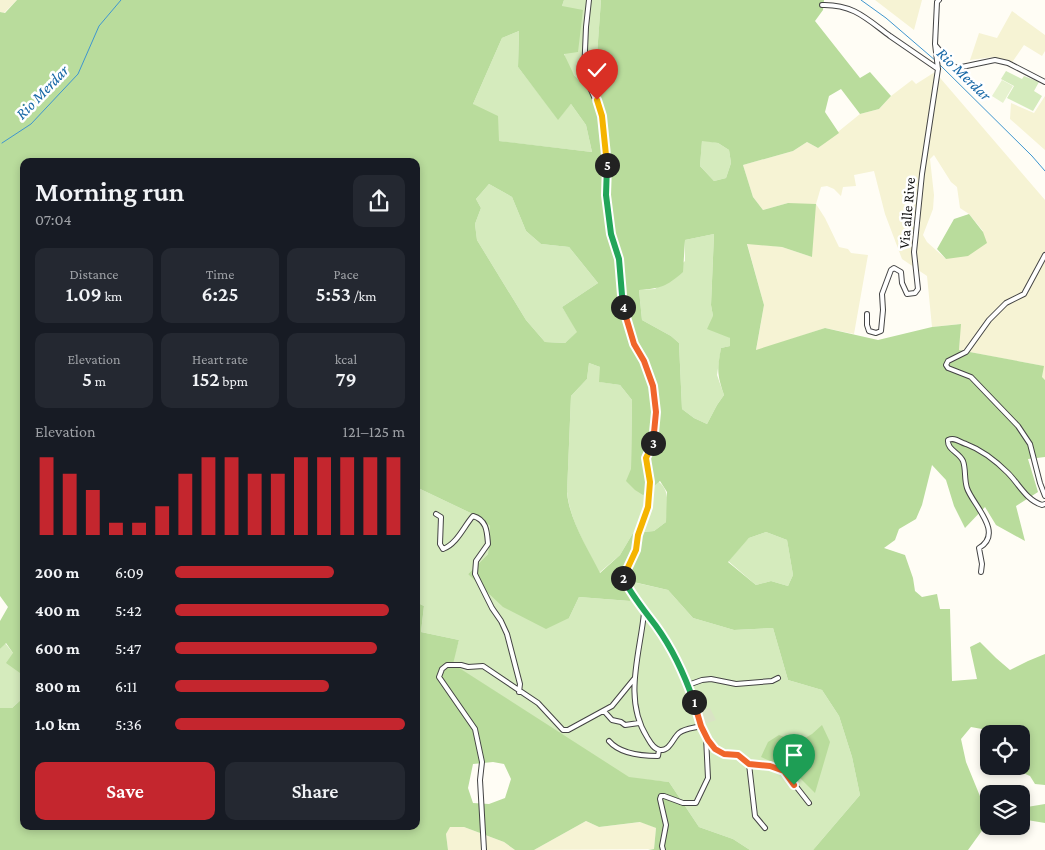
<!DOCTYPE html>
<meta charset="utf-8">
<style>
:root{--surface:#171b24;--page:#242831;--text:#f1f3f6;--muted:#9ea1a6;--accent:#c4262e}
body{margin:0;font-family:"Crimson Pro",serif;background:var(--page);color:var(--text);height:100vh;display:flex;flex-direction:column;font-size:19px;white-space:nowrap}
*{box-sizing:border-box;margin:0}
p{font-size:16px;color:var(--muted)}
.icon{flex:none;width:28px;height:28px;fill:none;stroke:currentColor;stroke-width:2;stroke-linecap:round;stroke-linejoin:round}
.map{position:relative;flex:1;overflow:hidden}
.panel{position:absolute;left:20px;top:158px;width:400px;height:672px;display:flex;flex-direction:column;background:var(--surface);border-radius:10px;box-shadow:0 2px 8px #0003}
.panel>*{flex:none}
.tools{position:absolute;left:980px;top:725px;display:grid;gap:10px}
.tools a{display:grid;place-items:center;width:50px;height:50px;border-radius:10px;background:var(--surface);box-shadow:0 2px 8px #0003;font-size:25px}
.pin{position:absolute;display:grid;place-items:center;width:42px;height:42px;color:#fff;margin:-51px -21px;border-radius:50% 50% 50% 0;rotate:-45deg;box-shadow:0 0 5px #0007}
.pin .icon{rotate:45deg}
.km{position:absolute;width:25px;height:25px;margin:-12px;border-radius:50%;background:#222;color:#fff;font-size:14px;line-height:25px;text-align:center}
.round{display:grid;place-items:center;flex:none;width:52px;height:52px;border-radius:10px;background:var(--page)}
.overview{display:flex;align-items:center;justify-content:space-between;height:85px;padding:0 15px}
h1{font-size:28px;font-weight:600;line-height:38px}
.stats{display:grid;grid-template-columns:repeat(3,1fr);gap:8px;height:85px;padding:5px 15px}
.stats div{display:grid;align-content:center;border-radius:10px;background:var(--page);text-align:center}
.stats b{font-size:21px;font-weight:600}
.stats small{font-size:14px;font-weight:400}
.stats p{font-size:14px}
.chart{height:140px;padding:10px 15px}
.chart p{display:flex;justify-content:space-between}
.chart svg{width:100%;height:90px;margin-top:5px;stroke:var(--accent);stroke-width:6}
.action{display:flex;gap:10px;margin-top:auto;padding:10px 15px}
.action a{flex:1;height:58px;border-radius:10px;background:var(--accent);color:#fff;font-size:20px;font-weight:600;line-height:58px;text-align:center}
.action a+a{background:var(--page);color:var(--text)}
ul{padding:0 15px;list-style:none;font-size:16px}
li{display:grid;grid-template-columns:80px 60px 1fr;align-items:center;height:38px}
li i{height:12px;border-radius:6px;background:var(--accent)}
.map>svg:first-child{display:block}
</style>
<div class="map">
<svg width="1045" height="850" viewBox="0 0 1045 850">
<rect width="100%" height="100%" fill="#fffdf5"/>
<path fill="#f6f3d4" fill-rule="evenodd" d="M0 0H17L4 13 0 12Z
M875 0H922L914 30Z
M1012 11 1045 35V51L1042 56 1024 45 1011 64 994 57 970 60 979 33 997 38Z
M935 72 1045 200V380L1042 378 1043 366 959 350 960 324 932 327 927 276 902 259 885 214 874 171 854 175 856 186 843 187 841 196 834 189 827 186 821 187 816 204 825 218 839 247 848 249 851 253 868 255 854 334 825 328 756 351 764 305 747 243 782 247 812 257 788 203 763 210 753 197 743 165 793 151 807 142 818 148 860 114 879 109 891 96 912 80 916 84ZM934 155 951 182 957 187 960 208 969 214 983 231 946 259 927 242 923 235 933 209 934 195 930 159Z
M1045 96V150L1010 119 1011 103 1034 113Z
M586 821 599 827 641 822 656 828 654 849 534 850Z
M449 827H464L504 842 515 850H448L446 834Z"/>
<path fill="#d5ebbd" d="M564 0H601L597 56 587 57 579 80C558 62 563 31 562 6Z
M519 31 518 67 558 119 571 104 586 125 592 152 498 141 473 104 502 38Z
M1006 71 1022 79 1024 76 1039 82 1034 91 1042 96 1033 111 1007 98 1014 86 1001 79Z
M702 140 718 143 729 150 731 163 726 178 714 181 700 166Z
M489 184 512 197 526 231 541 244 569 247 598 283 562 307 578 332 565 343 545 342 526 320 477 240 475 224 481 208 476 199Z
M714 234 711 305 713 316 730 338V346L721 348 717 375 724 395 717 405 707 424 694 418 682 409 679 343 671 336 642 320 639 290 655 289 685 261V240Z
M589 363 600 367V382L620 385 632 400 631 469C664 482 671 483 666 522L654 531 633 533 620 555 599 573C587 548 570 521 567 492L571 396 587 379Z
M416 487 479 517 490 526 488 554 468 574 569 618 579 597 630 601 628 581 668 590 693 618 734 630 773 628 788 680 822 690 839 716 852 757 860 795 813 850H750L733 839 699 827 669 782 629 778 452 664 459 640 421 632 424 606 416 602Z
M766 532 787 540 793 575 788 586 771 581 756 585 728 561 749 538Z
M5 643 13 653 20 673 24 671V697L12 708H0V649Z"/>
<path fill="#b9dc9c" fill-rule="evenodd" d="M17 0H564L562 6 583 10 578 52 564 54 574 75 579 80 587 57 597 55 601 0H824L823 10 815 21 860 78 870 72 891 96 879 109 860 114 841 89 829 96 825 112 839 133 818 148 807 142 793 151 743 165 753 197 763 210 788 203 816 204 812 257 782 247 747 244 764 305 756 350 825 328 878 340 932 327 961 324 959 350 1044 366 1042 377 1045 380V457L1028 459 1038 492 1016 506 1025 541 996 525 985 507 965 528 954 506 946 480 932 465 922 505 916 519 899 529 895 540 884 548 905 555 913 578 915 591 922 597 937 594 940 609H950L952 681 977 679 970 647 980 642 996 658 1010 670 1028 661 1045 654V785L1035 784 1030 776 1016 770 1014 766H1021V734H995L993 731 971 727 961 739 966 762 984 806 989 807V821L968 850H813L860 795 852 757 839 716 822 690 788 680 773 628 734 630 693 618 668 590 629 581 630 601 579 597 569 618 546 629 503 607 468 574 488 554 490 526 479 517 416 487V161H24V387L20 388 24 397V671L20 673 6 663 13 653 6 643 0 649V621L8 607 0 596V12L5 13ZM519 31 518 67 558 120 571 104 586 125 592 152 499 141 498 116 473 104 502 38ZM702 141 718 143 729 150 731 163 726 178 714 181 700 166ZM489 184 512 197 526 231 541 244 569 247 598 283 562 307 577 332 565 343 545 342 526 320 477 240 475 224 481 208 476 199ZM714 234 711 305 713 316 707 329 730 338V346L721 348C717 371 717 374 724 395L717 405 707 424 694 418 682 409 679 343 671 336 642 320 639 290C661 288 666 287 683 272L685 240ZM589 363 600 367 599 382 620 385 632 400 631 469 626 481 635 490 643 495 660 481 667 492 666 522 654 531 633 533 620 555 600 573C587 547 570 521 567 493L571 396 587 379ZM766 532 787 540 793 575 788 586 771 581 756 585 728 562 749 538Z
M969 214 983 232 987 243 968 256 946 259 937 249 954 219Z
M416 602 424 606 421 632 459 640 453 664 629 777 669 782 699 827 733 839 750 850H648L654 849 656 828 640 822 599 827 586 821 534 850H515L504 842 464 827H450L446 834 448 850H0V708H12L24 697V826H416ZM493 762 504 764 511 779 505 798 489 804 473 803 468 788 473 764Z
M822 725 830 742 815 793 793 771 761 757 768 742 779 735 798 742 812 734Z
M1045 804V823L1021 819V808Z"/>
<path fill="#d9e3c4" d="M710 708 716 720 705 724 699 710Z"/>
<path fill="#e6f2cf" d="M1002 80 1013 86 1003 103 992 96Z"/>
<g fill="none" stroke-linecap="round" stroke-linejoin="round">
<path stroke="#3f96cf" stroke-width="1" d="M861 0 886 18 936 61
M939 64 1032 156 1045 171
M2 143 31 124 78 74 99 26 121 0"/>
<defs>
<path id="minor" d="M589 0 586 27 584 74 602 115 606 154 607 178 606 195 611 234 619 259 623 306 634 344 644 361 653 386 656 412 654 441 645 458 650 482 648 507 638 535 636 550 623 577 628 589 666 642 688 685 706 737 708 778 696 803H683L664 796H661L660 799 666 825 662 846 663 850
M822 5C853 4 867 19 890 36 906 47 922 58 938 69
M936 46 952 65 957 68 995 60 1008 63 1045 82
M1045 255 1024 294 1006 303 989 320 966 352 948 361 946 365 948 368 971 377 1018 426 1030 444 1040 483 1045 496
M867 314V325L869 331 876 333 881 331 883 310 882 294 891 270 894 268 901 272 902 283 907 294 915 293 918 289 914 252 922 174 938 69 935 44 937 2 939 0
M436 514 441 517 440 544 443 549C457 544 464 526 473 516 487 520 487 532 488 544L476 561 475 574 492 608 501 621 507 634 520 684 519 692
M981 572 982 564 979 548C1005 533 972 504 967 488 964 479 966 469 963 461 959 452 947 450 948 440 955 437 959 442 966 444 982 450 996 461 1008 473 1019 484 1026 500 1042 505L1045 504
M644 613C640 654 623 699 647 737 650 742 653 749 660 750 670 751 673 738 679 733 685 728 694 728 701 726
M688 685 702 680 711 679 736 684 772 681 778 678
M604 711 612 720 621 722 625 725 639 723
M707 740 715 749 725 754 739 755 749 764
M609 741C620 754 641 756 658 756L659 750
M749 764 771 766 784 771 809 803
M749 764 755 816 765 828
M484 850 480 780 482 762 475 729 439 677 442 669 447 665H461L468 667 483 666 538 703 563 730H568L612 706 634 679"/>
</defs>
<use href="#minor" stroke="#444" stroke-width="6"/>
<use href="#minor" stroke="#fff" stroke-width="4"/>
</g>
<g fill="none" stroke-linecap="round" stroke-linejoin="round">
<defs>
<path id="split-1" d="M694 702 701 726 708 740 715 749 724 754 738 755 749 764 770 766 784 771 794 785"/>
<path id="split-2" d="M623 578C632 596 644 610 656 626 672 648 685 676 694 702"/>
<path id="split-3" d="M623 578 636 550 638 535 648 507 650 482 646 458 653 443"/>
<path id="split-4" d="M623 307 634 344 644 361 653 386 656 412 653 443"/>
<path id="split-5" d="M607 165 606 195 611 234 619 259 623 307"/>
<path id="split-6" d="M597 100 602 116 607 165"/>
</defs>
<use href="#split-1" stroke="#fff" stroke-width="10"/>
<use href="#split-2" stroke="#fff" stroke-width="10"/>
<use href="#split-3" stroke="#fff" stroke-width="10"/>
<use href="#split-4" stroke="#fff" stroke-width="10"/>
<use href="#split-5" stroke="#fff" stroke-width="10"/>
<use href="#split-6" stroke="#fff" stroke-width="10"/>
<use href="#split-1" stroke="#f0652b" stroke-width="6"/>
<use href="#split-2" stroke="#22a559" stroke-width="6"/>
<use href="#split-3" stroke="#f5b400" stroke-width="6"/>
<use href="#split-4" stroke="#f0652b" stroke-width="6"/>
<use href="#split-5" stroke="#22a559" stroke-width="6"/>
<use href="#split-6" stroke="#f5b400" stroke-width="6"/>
</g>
<g text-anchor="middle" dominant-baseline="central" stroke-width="5" stroke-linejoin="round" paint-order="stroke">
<g font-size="15" fill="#111" stroke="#fff">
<text transform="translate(907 213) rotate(-85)">Via alle Rive</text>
</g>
<g font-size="16" font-style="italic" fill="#1768a6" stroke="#fff">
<text transform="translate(964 74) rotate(44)">Rio Merdar</text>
<text transform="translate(42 92) rotate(-46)">Rio Merdar</text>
</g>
</g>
</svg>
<div class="tools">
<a><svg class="icon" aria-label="locate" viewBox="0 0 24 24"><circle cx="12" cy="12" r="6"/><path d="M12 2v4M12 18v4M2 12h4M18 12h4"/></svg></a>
<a><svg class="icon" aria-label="layers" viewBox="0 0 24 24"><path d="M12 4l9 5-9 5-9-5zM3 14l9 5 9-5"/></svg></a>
</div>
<div class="pin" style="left:794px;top:785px;background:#1e9e55"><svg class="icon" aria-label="arrive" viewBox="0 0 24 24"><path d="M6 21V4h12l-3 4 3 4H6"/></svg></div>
<div class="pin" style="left:597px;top:100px;background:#d93025"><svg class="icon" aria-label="check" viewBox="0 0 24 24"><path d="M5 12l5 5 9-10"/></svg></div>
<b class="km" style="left:694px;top:702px">1</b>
<b class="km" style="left:623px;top:578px">2</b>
<b class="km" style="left:653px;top:443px">3</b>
<b class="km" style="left:623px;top:307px">4</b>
<b class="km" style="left:607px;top:165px">5</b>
<section class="panel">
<div class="overview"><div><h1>Morning run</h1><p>07:04</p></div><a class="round"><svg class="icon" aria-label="share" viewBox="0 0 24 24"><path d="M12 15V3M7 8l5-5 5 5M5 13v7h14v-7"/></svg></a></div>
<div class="stats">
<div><p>Distance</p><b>1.09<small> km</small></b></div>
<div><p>Time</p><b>6:25</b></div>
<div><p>Pace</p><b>5:53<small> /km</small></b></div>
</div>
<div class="stats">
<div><p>Elevation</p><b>5<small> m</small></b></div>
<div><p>Heart rate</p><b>152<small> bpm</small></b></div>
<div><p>kcal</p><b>79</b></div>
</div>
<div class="chart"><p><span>Elevation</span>121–125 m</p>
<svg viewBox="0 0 160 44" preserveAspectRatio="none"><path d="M5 44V6M15 44V14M25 44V22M35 44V38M45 44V38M55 44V30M65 44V14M75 44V6M85 44V6M95 44V14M105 44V14M115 44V6M125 44V6M135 44V6M145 44V6M155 44V6"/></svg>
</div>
<ul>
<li><b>200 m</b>6:09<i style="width:69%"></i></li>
<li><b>400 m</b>5:42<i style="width:93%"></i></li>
<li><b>600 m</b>5:47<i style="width:88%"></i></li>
<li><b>800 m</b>6:11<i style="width:67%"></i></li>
<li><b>1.0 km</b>5:36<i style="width:100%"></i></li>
</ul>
<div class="action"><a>Save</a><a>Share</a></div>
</section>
</div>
